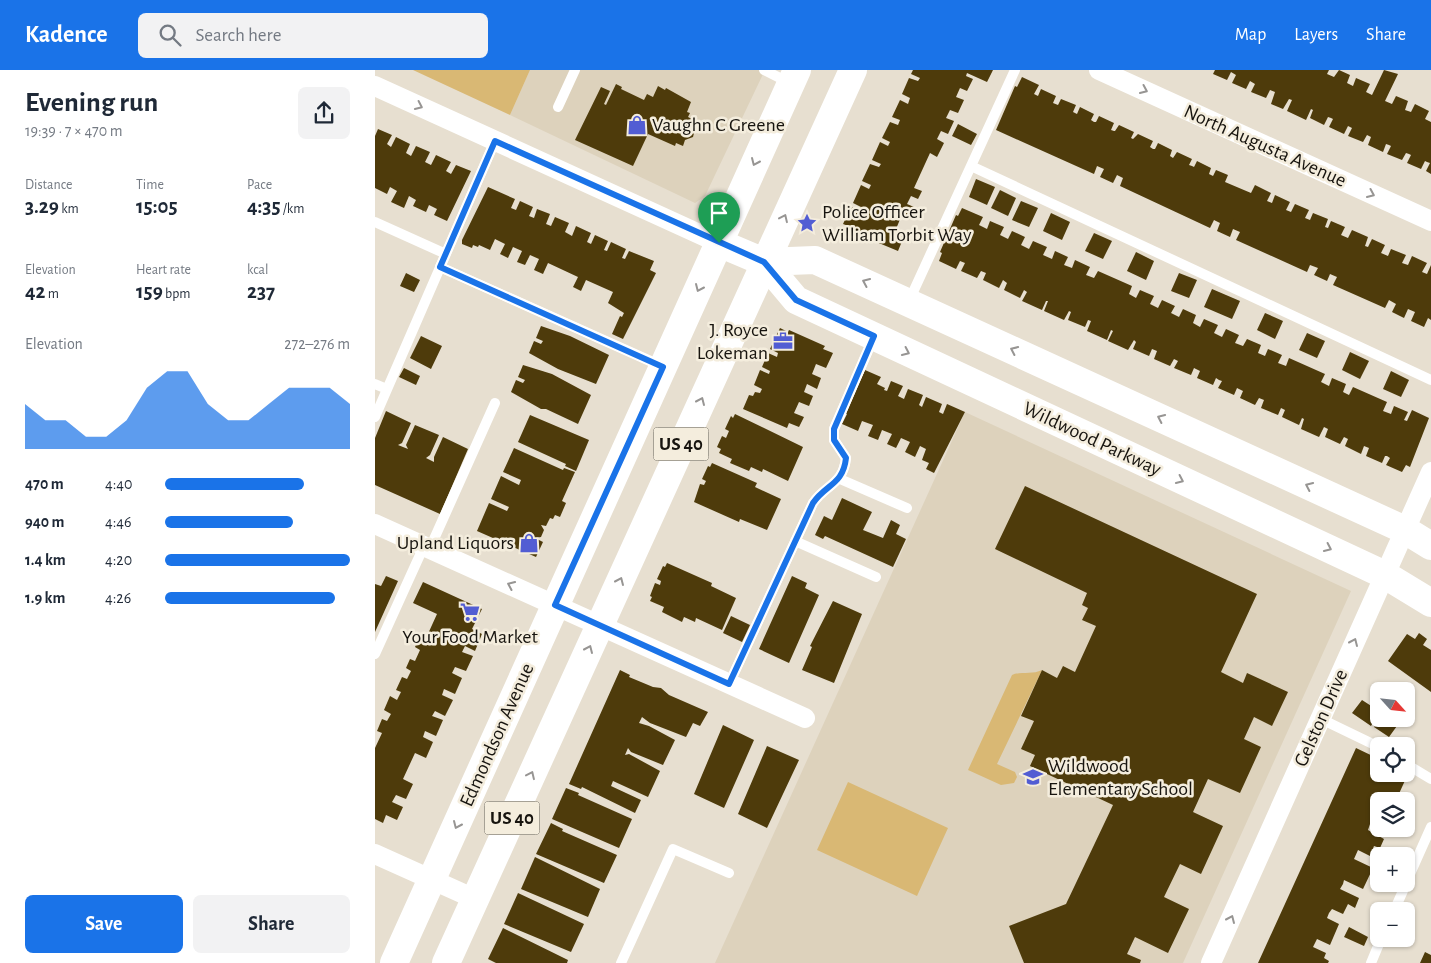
<!DOCTYPE html>
<meta charset="utf-8">
<style>
:root{--surface:#fff;--page:#f2f2f3;--text:#1f2937;--muted:#747a83;--accent:#1a73e8}
body{margin:0;font-family:"Alegreya Sans",sans-serif;background:var(--page);color:var(--text);height:100vh;display:flex;flex-direction:column;font-size:19px;white-space:nowrap}
*{box-sizing:border-box;margin:0}
p{font-size:16px;color:var(--muted)}
.icon{flex:none;width:28px;height:28px;fill:none;stroke:currentColor;stroke-width:2;stroke-linecap:round;stroke-linejoin:round}
.map{position:relative;flex:1;overflow:hidden}
.side{display:flex;flex-direction:column;background:var(--surface);width:375px}
.side>*{flex:none}
.needle{width:32px;rotate:117deg}
.buttons{position:absolute;left:995px;top:612px;display:grid;gap:10px}
.buttons a{display:grid;place-items:center;width:45px;height:45px;border-radius:8px;background:var(--surface);box-shadow:0 1px 4px #0004;font-size:25px}
.pin{position:absolute;display:grid;place-items:center;width:42px;height:42px;color:#fff;margin:-51px -21px;border-radius:50% 50% 50% 0;rotate:-45deg;box-shadow:0 0 5px #0007}
.pin .icon{rotate:45deg}
.round{display:grid;place-items:center;flex:none;width:52px;height:52px;border-radius:8px;background:var(--page)}
.overview{display:flex;align-items:center;justify-content:space-between;height:85px;padding:0 25px}
h1{font-size:28px;font-weight:600;line-height:38px}
.metrics{display:grid;grid-template-columns:repeat(3,1fr);gap:8px;height:85px;padding:5px 25px}
.metrics div{display:grid;align-content:center}
.metrics b{font-size:21px;font-weight:600}
.metrics small{font-size:14px;font-weight:400}
.metrics p{font-size:14px}
.chart{height:140px;padding:10px 25px}
.chart p{display:flex;justify-content:space-between}
.chart svg{width:100%;height:90px;margin-top:5px;fill:var(--accent);opacity:.7}
.button{display:flex;gap:10px;margin-top:auto;padding:10px 25px}
.button a{flex:1;height:58px;border-radius:8px;background:var(--accent);color:#fff;font-size:20px;font-weight:600;line-height:58px;text-align:center}
.button a+a{background:var(--page);color:var(--text)}
ul{padding:0 25px;list-style:none;font-size:16px}
li{display:grid;grid-template-columns:80px 60px 1fr;align-items:center;height:38px}
li i{height:12px;border-radius:6px;background:var(--accent)}
header{display:flex;align-items:center;gap:30px;box-sizing:border-box;height:70px;padding:0 25px;background:var(--accent);color:#fff}
header strong{font-size:24px}
nav{display:flex;gap:28px;margin-inline-start:auto;font-size:18px}
.search{width:350px;height:45px;background:var(--page);display:flex;align-items:center;gap:12px;box-sizing:border-box;padding:0 18px;border-radius:8px;color:var(--muted);font-size:19px}
main{display:flex;flex:1;min-height:0}
.map>svg:first-child{display:block}
</style>
<header>
<strong>Kadence</strong>
<div class="search"><svg class="icon" aria-label="search" viewBox="0 0 24 24"><circle cx="10" cy="10" r="6"/><path d="M15 15l6 6"/></svg>Search here</div>
<nav><a>Map</a><a>Layers</a><a>Share</a></nav>
</header>
<main>
<section class="side">
<div class="overview"><div><h1>Evening run</h1><p>19:39 · 7 × 470 m</p></div><a class="round"><svg class="icon" aria-label="share" viewBox="0 0 24 24"><path d="M12 15V3M7 8l5-5 5 5M5 13v7h14v-7"/></svg></a></div>
<div class="metrics">
<div><p>Distance</p><b>3.29<small> km</small></b></div>
<div><p>Time</p><b>15:05</b></div>
<div><p>Pace</p><b>4:35<small> /km</small></b></div>
</div>
<div class="metrics">
<div><p>Elevation</p><b>42<small> m</small></b></div>
<div><p>Heart rate</p><b>159<small> bpm</small></b></div>
<div><p>kcal</p><b>237</b></div>
</div>
<div class="chart"><p><span>Elevation</span>272–276 m</p>
<svg viewBox="0 0 160 44" preserveAspectRatio="none"><path d="M0 44V22L10 30L20 30L30 38L40 38L50 30L60 14L70 6L80 6L90 22L100 30L110 30L120 22L130 14L140 14L150 14L160 22V44z"/></svg>
</div>
<ul>
<li><b>470 m</b>4:40<i style="width:75%"></i></li>
<li><b>940 m</b>4:46<i style="width:69%"></i></li>
<li><b>1.4 km</b>4:20<i style="width:100%"></i></li>
<li><b>1.9 km</b>4:26<i style="width:92%"></i></li>
</ul>
<div class="button"><a>Save</a><a>Share</a></div>
</section>
<div class="map">
<svg width="1056" height="893" viewBox="0 0 1056 893">
<rect width="100%" height="100%" fill="#e7dfd0"/>
<path fill="#ddd2bc" d="M155 0H390L330 126 320 133 135 45Z
M590 342 976 521 808 893H340Z"/>
<path fill="#d9b874" d="M38 0H155L135 45Z
M667 600 622 694 640 702 642 707 639 713 626 715 593 700 637 605C646 601 657 605 667 600Z
M473 712 573 758 542 826 442 780Z"/>
<path fill="#4e3b0b" d="M538 0H618L612 12 592 3 591 6 598 9 592 21 585 18 581 27 589 30 583 43 575 40 571 48 579 51 573 64 566 61 562 69 569 73 562 87 555 83 539 118 547 121 543 129 536 126 532 134 539 137 534 150 526 147 521 159 530 164 523 181 475 161 476 157 468 154 476 137 484 140 486 137 478 133 486 115 494 119 496 115 487 111 495 94 504 97 506 94 497 90 505 72 513 76 515 72 507 68 515 52 523 55 525 50 517 47 525 30 533 34 535 28 527 24 534 8 543 11 545 8 536 4Z
M840 0H954L952 4 959 7 964 0 975 5 972 13 978 16 981 8 995 14 991 22 997 25 1009 0 1023 4 1010 31 1017 34 1021 26 1033 31 1030 40 1036 42 1040 34 1054 41 1050 49 1056 52V104L1051 101 1055 93 1052 92 1050 91 1046 99 1032 93 1036 85 1034 84 1031 83 1027 90 1012 84 1016 76 1014 75 1011 74 1008 82 993 75 996 67 992 65 988 72 973 66 977 58 973 56 969 64 954 57 958 49 956 48 953 47 949 55 935 48 938 40 936 39 931 50 912 41 917 30 914 29 908 39 896 34 900 22 895 20 891 28 876 22 880 14 875 11 871 19 857 13 861 5 856 2 852 10 838 4Z
M647 7 664 15 659 24 663 26 666 19 681 26 678 33 683 35 686 29 701 35 698 42 702 44 705 37 719 44 716 50 719 52H721L724 46 739 53 736 60 739 61H740L744 55 759 62 756 68 758 69 763 64 778 71 775 77 778 79H780L783 73 797 80 795 86 798 88 802 82 817 89 814 95 817 96 819 97 822 91 836 98 834 104 838 106 841 100 853 105 850 112 876 123 880 115 896 123 892 131 897 133 900 125 915 132 911 140 916 142 920 134 934 140 930 148 935 150 938 143 953 149 950 157 953 158 956 151 970 157 966 165 973 168 977 160 993 167 990 176 993 177 997 169 1010 175 1006 183 1013 186 1016 179 1031 185 1027 193 1033 195 1037 186 1052 193 1047 202 1052 204 1056 195V250L1053 248 1049 257 1036 251 1040 242 1033 239 1029 248 1017 242 1021 234 1014 230 1010 238 958 215 962 207 955 204 952 211 939 205 943 198 935 195 932 202 861 170 865 162 858 159 855 167 842 161 845 153 839 150 835 158 745 116 748 108 742 105 738 113 725 107 729 99 722 96 719 104 621 60 640 16 642 17Z
M241 14 247 17 246 19 269 30 272 24 278 27 283 16 290 20 291 18 316 32 312 42 315 43 313 47 319 50 317 55 320 59 318 67 310 70 308 76 301 73 300 76 273 64 258 96 200 70 226 17 235 21 229 34 231 35Z
M583 54 602 64 596 75 577 66Z
M3 59 17 65 12 74 16 77 21 67 35 74 31 83 36 86 41 76 55 82 50 92 56 95 61 85 76 92 71 101 76 104 81 95 96 101 72 151 59 145 62 139 54 135 51 142 38 136 41 130 34 126 29 138 16 132 22 121 15 117 12 124 0 118V66Z
M601 109 620 117 612 135 594 127Z
M113 117 140 129 136 138 141 140 145 131 158 137 154 146 159 148 162 139 175 144 171 154 176 156 180 147 194 153 190 162 197 166 201 156 216 163 212 172 216 174 220 165 233 171 229 180 232 181 236 172 251 179 247 188 250 189 254 181 279 191 275 200 281 203 248 269 237 264 245 246 247 247 249 243 233 233 238 222 211 210 206 221 198 217 203 207 173 193 168 204 159 200 164 189 155 185 150 195 142 192 147 181 138 177 133 188 125 184 130 174 120 169 115 180 104 175 103 177 98 175 97 178 87 174V170Z
M625 120 641 128 633 146 616 138Z
M646 131 663 138 654 157 637 150Z
M587 138 608 147 604 155 612 159 615 151 629 157 625 165 633 169 637 161 650 167 646 175 654 179 658 171 672 177 668 185 677 189 680 181 693 187 689 195 697 198 700 190 715 197 711 205 719 208 723 201 757 216 754 224 761 228 765 220 779 226 775 234 783 238 787 230 800 236 796 243 804 247 808 239 821 245 818 253 825 257 829 249 843 255 839 263 847 267 851 259 864 265 860 273 868 276 872 269 886 275 883 283 890 286 893 279 907 285 903 293 911 296 914 288 950 304 946 312 954 316 957 308 971 314 968 322 974 325 978 317 1012 332 1008 341 1016 344 1019 336 1033 342 1029 350 1032 351 1037 340 1054 348 1035 397 1031 395 1027 402 1011 395 1015 388 1012 386H1010L1007 393 991 386 994 378 989 376 986 384 970 376 973 369 969 367 965 374 950 367 953 359 949 357 944 367 926 359 929 349 927 348 924 355 907 347 910 340 906 338 903 345 886 338 889 330 884 328 880 335 865 328 868 321 862 318 859 325 843 318 847 311 844 310 841 308 838 315 822 308 825 301 819 298 816 305 799 298 803 291 799 289 795 296 779 289 782 281 777 279 774 286 758 279 761 272 759 270 753 280 733 271 738 261 736 260 732 270 712 261 716 251 713 250 710 257 693 250 696 242 694 241 689 250 669 241 673 231H671L667 240 647 231 652 222 649 220 645 228 629 220 632 213 628 210 624 218 608 210 611 203 606 201 602 208 586 201 590 193 585 191 581 199 564 191 567 183 565 182 581 145 583 146Z
M676 143 695 152 687 170 668 161Z
M719 163 737 171 728 189 710 181Z
M761 182 779 191 771 210 752 201Z
M31 203 45 210 39 222 25 216Z
M804 203 822 210 814 228 796 221Z
M837 219 865 231 857 249 829 237Z
M890 243 908 251 900 269 882 260Z
M166 256 195 266 234 285 221 314 183 299 154 283 159 271 166 274 168 271 161 268Z
M405 258 413 262 414 260 450 276 448 279 458 283 451 298 441 294 437 304 446 308 442 319 432 314 429 322 438 326 434 336 424 332 419 343 429 347 424 357 414 353 412 358 368 339 374 325 378 326 380 322 385 323 387 319 379 315 385 300 394 304 395 301 387 297 393 283 402 287 403 283 395 279Z
M932 263 950 271 942 288 924 280Z
M46 266 67 276 56 299 35 288Z
M975 282 994 291 985 309 967 300Z
M148 295 177 304 216 325 203 354 171 339H166L136 322 141 310 148 313 150 310 143 307Z
M29 298 45 306 41 315 24 307Z
M490 300 506 307 502 314 510 318 509 320 512 321 516 311 528 316 523 326 529 329 533 319 548 325 544 335 547 337 551 327 567 334 564 342 568 344 572 334 590 342 559 403 551 399 554 393 547 390 551 379 545 376 540 387 530 382 535 372 526 368 521 378 512 374 517 364 507 360 503 370 493 366 498 355 487 351 483 361 467 354 472 344 470 343Z
M1016 301 1034 310 1026 327 1008 319Z
M11 341 36 353 27 373 23 375 33 379 31 375 40 355 64 365 55 385 51 388 59 392V387L68 367 93 379 65 444 0 415V368Z
M360 344 428 377 413 411 388 399 387 402 376 397 374 401 355 393 357 389 344 383 346 379 342 377 347 366 351 368 354 361 350 359 356 346 358 348Z
M155 345 214 370 201 401 190 396 191 394 143 372Z
M139 378 188 400 189 398 200 402 187 431 191 433 185 447 180 445 178 449 175 448 171 456 166 455 169 460 166 467 160 468 168 472 161 487 102 461 114 433 132 441 134 437 116 429 126 406 144 415 146 410 128 402Z
M337 393 382 413 380 417 406 429 392 460 365 449 364 452 319 432 325 414 329 415 331 411 327 409 333 396 335 397Z
M650 416 882 524 846 602 868 613 872 603 913 622 897 656 879 647 869 669 886 677 865 723 833 709 818 742 848 756 826 804 805 794 789 827 814 839 793 883 760 867 752 884 766 890 765 893H649L634 856 691 834 738 735 655 696 660 685 646 679 659 651 646 646 667 600 682 608 688 596 700 602 721 556 707 550 713 538 707 535 712 523 620 479Z
M467 428 497 442 488 460 508 468 516 450 525 455 521 464 531 469 518 497 450 466 448 469 440 465 449 446 457 450Z
M292 493 337 513 336 516 361 528 347 560 321 548 320 552 309 547 307 552 287 542 289 537 275 531 277 527 275 526 280 513 285 515 286 511 282 509 288 496 290 497Z
M11 506 23 511 0 562V514L6 516Z
M417 506 432 513 430 518 444 525 414 593 384 579Z
M48 512 107 539 97 559 107 564 100 581 90 576 87 582 98 586 91 601 80 597 77 603 87 608 80 624 69 619 67 625 78 630 70 646 60 641 57 646 68 650 61 666 50 661 48 667 58 672 51 688 40 683 28 709 38 714 31 729 21 725 17 732 28 737 22 750 11 745 8 753 0 749V678L7 663 2 661 7 649 12 651 16 644 9 640 15 626 22 630 26 622 21 620 27 607 32 609 36 601 31 598 35 589 40 591 45 580 40 577 46 563 52 566 62 544 38 533Z
M458 531 487 544 459 613 427 600 437 577 435 576Z
M356 546 375 555 367 572 348 563Z
M1044 563 1052 569 1048 575 1056 580V622L1013 591 1032 564 1040 569Z
M245 600 255 605 254 607 278 617 286 618 294 625 333 642 325 656 318 653 311 667 275 653 267 647 264 653 274 656 300 670 288 695 256 682 253 678 250 685 254 684 285 701 273 727 238 711 236 716 266 730 260 743 207 717 206 719 194 714Z
M987 630 1004 641 996 656 977 643Z
M1005 649H1027L1014 667 999 657Z
M348 655 379 670 349 738 319 724Z
M392 676 424 690 392 758 363 744Z
M981 678 1004 689V704H1033L1022 728 1009 722 1004 731V755L996 751 993 760 1009 769 1005 778 999 776 995 786 983 780 979 789 998 798 988 819 969 810 968 814 965 819 984 828 980 838 973 834 968 844 957 839 954 843 952 848 964 854 955 875 942 869 938 877 951 883 949 888 954 891 953 893H883Z
M191 718 204 723 203 725 257 749 244 778 177 749Z
M176 753 188 759 187 761 242 785 229 813 161 784Z
M160 787 225 819 213 847 146 819Z
M1004 793V808L998 806Z
M143 823 209 854 196 882 129 854Z
M974 857 993 867 989 876 969 867Z
M128 858 193 890 192 893H121L113 889Z
M1050 882 1056 885V893H1045Z"/>
<g fill="none" stroke-linecap="round" stroke-linejoin="round">
<path stroke="#fff" stroke-width="10" d="M389 0 415 13
M183 37 200 0
M596 96 1056 310
M0 152 71 184
M65 197 287 296
M534 231 640 0
M0 314 12 319
M0 347 120 71
M465 409 532 438
M420 471 501 507
M55 478 120 333
M0 584 49 476
M354 614 438 433C451 414 468 415 471 388L459 370V359L499 267
M946 649 1004 677
M1031 694 1056 709
M1031 813 1056 757
M1019 841 1031 814
M246 893 298 779 354 803
M996 893 1006 869"/>
<path stroke="#fff" stroke-width="20" d="M724 0 1056 151
M0 16 344 173
M0 454 430 648
M0 784 100 829
M836 893 1056 402"/>
<path stroke="#fff" stroke-width="28" d="M344 173 389 192 440 190 1030 460 1056 476
M389 192 421 230 1010 505 1056 533"/>
<path stroke="#fff" stroke-width="28" d="M19 893 422 0
M71 893 478 0"/>
</g>
<defs><path id="oneway-chevron" d="M-2-3.5L2.5 0L-2 3.5" fill="none" stroke-width="1.6" stroke-linecap="round" stroke-linejoin="round" transform="scale(1.25)"/></defs>
<g stroke="#979593">
<use href="#oneway-chevron" transform="translate(769 20) rotate(24)"/>
<use href="#oneway-chevron" transform="translate(44 36) rotate(25)"/>
<use href="#oneway-chevron" transform="translate(380 92) rotate(114)"/>
<use href="#oneway-chevron" transform="translate(996 124) rotate(24)"/>
<use href="#oneway-chevron" transform="translate(409 148) rotate(-65)"/>
<use href="#oneway-chevron" transform="translate(491 212) rotate(-156)"/>
<use href="#oneway-chevron" transform="translate(324 218) rotate(114)"/>
<use href="#oneway-chevron" transform="translate(639 280) rotate(-155)"/>
<use href="#oneway-chevron" transform="translate(531 282) rotate(25)"/>
<use href="#oneway-chevron" transform="translate(326 331) rotate(-66)"/>
<use href="#oneway-chevron" transform="translate(786 348) rotate(-155)"/>
<use href="#oneway-chevron" transform="translate(805 410) rotate(25)"/>
<use href="#oneway-chevron" transform="translate(934 416) rotate(-155)"/>
<use href="#oneway-chevron" transform="translate(953 478) rotate(25)"/>
<use href="#oneway-chevron" transform="translate(245 511) rotate(-66)"/>
<use href="#oneway-chevron" transform="translate(136 515) rotate(-156)"/>
<use href="#oneway-chevron" transform="translate(979 572) rotate(-66)"/>
<use href="#oneway-chevron" transform="translate(214 579) rotate(-66)"/>
<use href="#oneway-chevron" transform="translate(156 705) rotate(-65)"/>
<use href="#oneway-chevron" transform="translate(82 755) rotate(114)"/>
<use href="#oneway-chevron" transform="translate(856 849) rotate(-66)"/>
</g>
<g fill="none" stroke-linecap="round" stroke-linejoin="round">
<defs>
<path id="route" d="M120 71 389 192 421 230 499 266 459 359V370L471 388C468 415 451 414 438 433L354 614 180 535 288 297 65 197Z"/>
</defs>
<use href="#route" stroke="#fff" stroke-width="10"/>
<use href="#route" stroke="#1a73e8" stroke-width="6"/>
</g>
<defs>
<symbol id="shop-bare" viewBox="-9 -9 18 18"><path d="M-5-2.5h2.3a2.7 3.5 0 0 1 5.4 0H5L5.5 6h-11ZM-1.5-2.5h3a1.5 2.3 0 0 0-3 0Z" fill="#525dd3" stroke="#f4eddd" stroke-width="2.5" paint-order="stroke"/></symbol>
<symbol id="sight-bare" viewBox="-9 -9 18 18"><path d="M0-6L1.8-2.2L6-1.7L2.9 1.2L3.7 5.4L0 3.3L-3.7 5.4L-2.9 1.2L-6-1.7L-1.8-2.2Z" fill="#525dd3" stroke="#f4eddd" stroke-width="2.5" paint-order="stroke"/></symbol>
<symbol id="office-bare" viewBox="-9 -9 18 18"><path d="M-6-3h4V-5.5h4V-3h4V5H-6ZM-1-4.5V-3h2v-1.5ZM-6 0V1H6V0Z" fill="#525dd3" stroke="#f4eddd" stroke-width="2.5" paint-order="stroke"/></symbol>
<symbol id="supermarket-bare" viewBox="-9 -9 18 18"><path d="M-6-5.5h2.5l.6 2H6L4.5 2H-2.5L-4.4-4H-6ZM-1.5 3.2a1.3 1.3 0 1 0 .1 0ZM3 3.2a1.3 1.3 0 1 0 .1 0Z" fill="#525dd3" stroke="#f4eddd" stroke-width="2.5" paint-order="stroke"/></symbol>
<symbol id="school-bare" viewBox="-9 -9 18 18"><path d="M0-5L7-2L0 1L-7-2ZM-4 1L0 2.5L4 1V4Q0 6-4 4Z" fill="#525dd3" stroke="#f4eddd" stroke-width="2.5" paint-order="stroke"/></symbol>
</defs>
<g fill-rule="evenodd">
<use href="#shop-bare" x="248" y="41" width="28" height="28"/>
<use href="#sight-bare" x="418" y="139" width="28" height="28"/>
<use href="#office-bare" x="394" y="257" width="28" height="28"/>
<use href="#shop-bare" x="140" y="459" width="28" height="28"/>
<use href="#supermarket-bare" x="81" y="528" width="28" height="28"/>
<use href="#school-bare" x="644" y="693" width="28" height="28"/>
</g>
<g text-anchor="middle" dominant-baseline="central" stroke-width="5" stroke-linejoin="round" paint-order="stroke">
<g fill="#f4eddd" stroke="#59554d" stroke-width="1">
<rect x="278.5" y="357.5" width="55" height="33" rx="4"/>
<rect x="109.5" y="731.5" width="55" height="33" rx="4"/>
</g>
<g font-size="19" font-weight="bold" fill="#17140f">
<text x="306" y="374">US 40</text>
<text x="137" y="748">US 40</text>
</g>
<g font-size="20" fill="#17140f" stroke="#f4eddd" text-anchor="start">
<text x="277" y="55">Vaughn C Greene</text>
<text x="447" y="142">Police Officer<tspan x="447" dy="23">William Torbit Way</tspan></text>
<text x="393" y="260" text-anchor="end">J. Royce<tspan x="393" dy="23">Lokeman</tspan></text>
<text x="139" y="473" text-anchor="end">Upland Liquors</text>
<text x="95" y="567" text-anchor="middle">Your Food Market</text>
<text x="673" y="696">Wildwood<tspan x="673" dy="23">Elementary School</tspan></text>
</g>
<g font-size="20" fill="#17140f" stroke="#f4eddd">
<text transform="translate(890 76) rotate(24)">North Augusta Avenue</text>
<text transform="translate(717 369) rotate(25)">Wildwood Parkway</text>
<text transform="translate(946 648) rotate(-66)">Gelston Drive</text>
<text transform="translate(122 665) rotate(-66)">Edmondson Avenue</text>
</g>
</g>
</svg>
<div class="buttons">
<a><svg class="needle" viewBox="-14 -14 28 28"><path d="M0-13l5 13h-10z" fill="#e53935"/><path d="M0 13l5-13h-10z" fill="#747a83"/></svg></a>
<a><svg class="icon" aria-label="locate" viewBox="0 0 24 24"><circle cx="12" cy="12" r="6"/><path d="M12 2v4M12 18v4M2 12h4M18 12h4"/></svg></a>
<a><svg class="icon" aria-label="layers" viewBox="0 0 24 24"><path d="M12 4l9 5-9 5-9-5zM3 14l9 5 9-5"/></svg></a>
<a>+</a>
<a>−</a>
</div>
<div class="pin" style="left:344px;top:173px;background:#1e9e55"><svg class="icon" aria-label="arrive" viewBox="0 0 24 24"><path d="M6 21V4h12l-3 4 3 4H6"/></svg></div>
</div>
</main>
